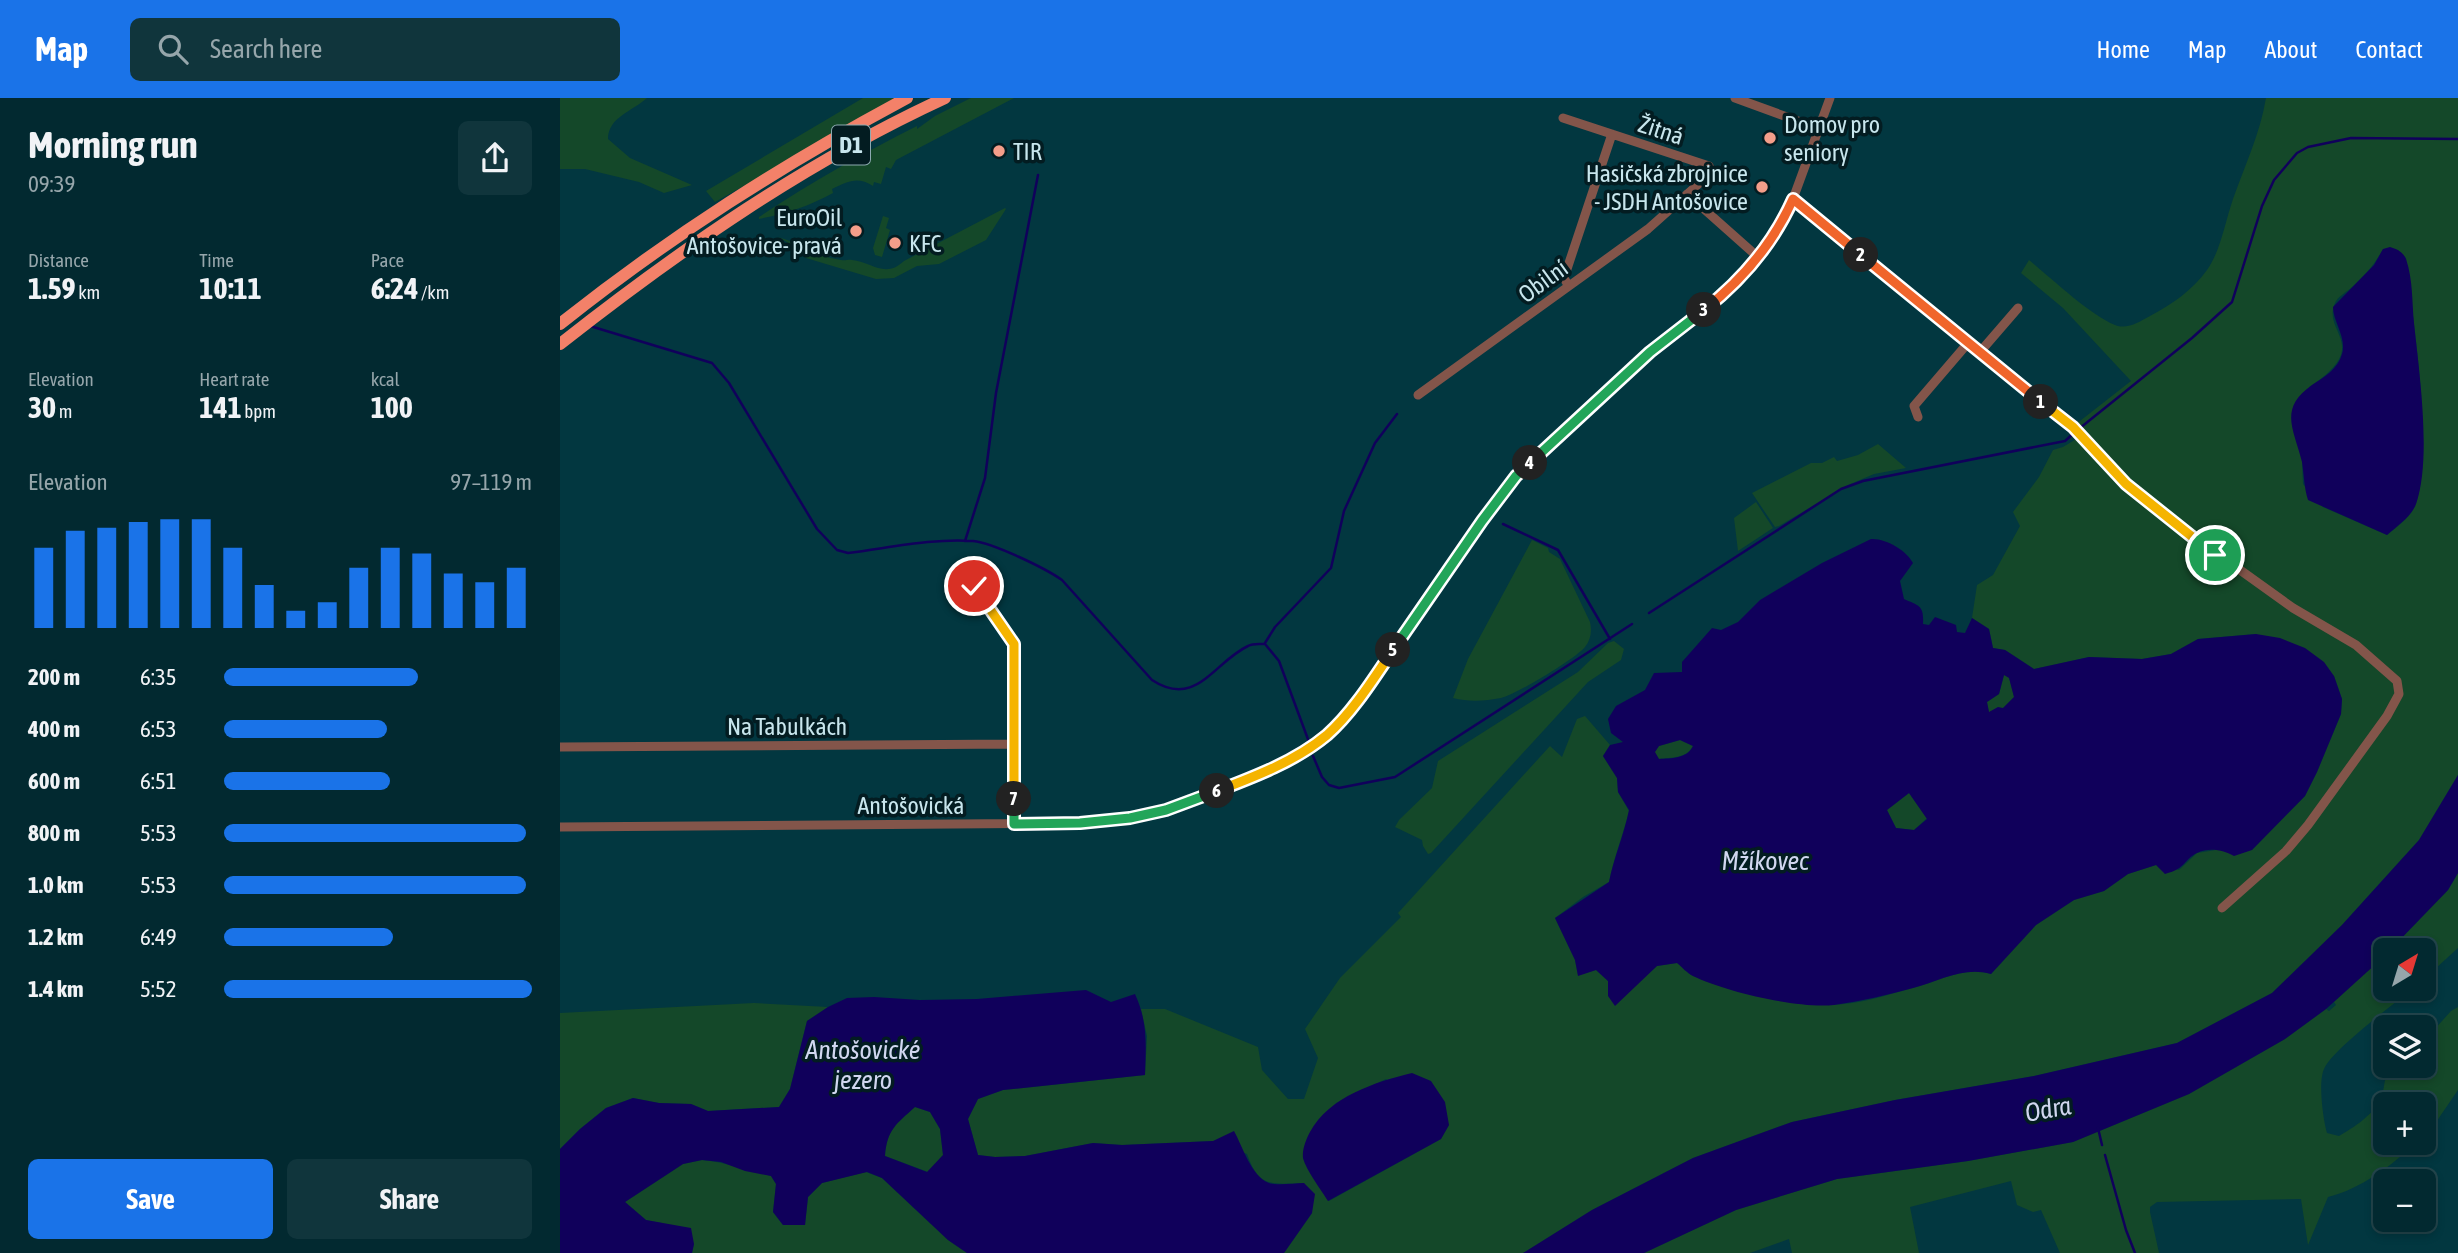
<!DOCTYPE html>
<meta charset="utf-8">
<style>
:root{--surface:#022930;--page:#10353c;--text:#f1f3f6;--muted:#96a6ab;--line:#23454c;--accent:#1a73e8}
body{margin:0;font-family:"Asap Condensed",sans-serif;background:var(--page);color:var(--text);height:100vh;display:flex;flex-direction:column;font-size:26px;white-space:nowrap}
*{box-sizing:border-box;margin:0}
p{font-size:23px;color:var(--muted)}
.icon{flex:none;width:38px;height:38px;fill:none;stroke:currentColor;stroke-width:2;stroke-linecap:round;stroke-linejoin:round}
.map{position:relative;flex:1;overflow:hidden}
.drawer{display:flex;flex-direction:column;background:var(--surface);width:560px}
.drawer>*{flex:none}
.needle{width:46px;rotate:38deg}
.tools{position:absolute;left:1813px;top:840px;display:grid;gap:14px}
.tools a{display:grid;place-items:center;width:63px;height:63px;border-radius:10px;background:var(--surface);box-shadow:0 4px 10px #0003,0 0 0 2px var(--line);font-size:35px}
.pin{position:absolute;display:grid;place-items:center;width:60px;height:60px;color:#fff;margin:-30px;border:4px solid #fff;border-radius:50%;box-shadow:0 2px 7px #0007}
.km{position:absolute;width:35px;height:35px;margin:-18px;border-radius:50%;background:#222;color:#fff;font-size:19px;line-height:35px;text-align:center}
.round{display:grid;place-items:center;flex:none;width:74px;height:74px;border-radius:10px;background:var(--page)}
.head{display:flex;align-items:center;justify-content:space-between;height:119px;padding:0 28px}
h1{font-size:38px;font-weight:700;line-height:52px}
.figures{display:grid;grid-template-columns:repeat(3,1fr);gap:10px;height:119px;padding:7px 28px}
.figures div{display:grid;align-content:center}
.figures b{font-size:30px;font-weight:700}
.figures small{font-size:19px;font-weight:400}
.figures p{font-size:19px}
.chart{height:196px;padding:14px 28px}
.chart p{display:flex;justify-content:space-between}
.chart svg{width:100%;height:126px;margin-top:7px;stroke:var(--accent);stroke-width:6}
.primary-button{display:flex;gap:14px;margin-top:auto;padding:14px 28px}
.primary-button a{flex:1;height:80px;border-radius:10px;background:var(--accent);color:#fff;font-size:28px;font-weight:700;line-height:80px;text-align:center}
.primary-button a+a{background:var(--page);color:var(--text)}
ul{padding:0 28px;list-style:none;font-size:23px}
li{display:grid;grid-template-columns:112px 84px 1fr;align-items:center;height:52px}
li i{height:18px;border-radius:9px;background:var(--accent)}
header{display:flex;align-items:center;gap:42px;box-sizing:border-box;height:98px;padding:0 35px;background:var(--accent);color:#fff}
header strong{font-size:33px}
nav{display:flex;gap:38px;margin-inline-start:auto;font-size:24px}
.search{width:490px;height:63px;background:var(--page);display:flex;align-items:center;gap:18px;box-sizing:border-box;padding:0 24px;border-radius:10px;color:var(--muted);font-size:26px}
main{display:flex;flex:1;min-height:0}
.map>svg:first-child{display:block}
</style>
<header>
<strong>Map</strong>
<div class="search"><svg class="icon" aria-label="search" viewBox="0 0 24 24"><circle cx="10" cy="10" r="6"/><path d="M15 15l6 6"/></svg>Search here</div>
<nav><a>Home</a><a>Map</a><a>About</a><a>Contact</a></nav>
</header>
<main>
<section class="drawer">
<div class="head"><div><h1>Morning run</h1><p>09:39</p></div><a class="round"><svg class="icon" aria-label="share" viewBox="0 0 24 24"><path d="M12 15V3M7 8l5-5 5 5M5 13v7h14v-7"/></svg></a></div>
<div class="figures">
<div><p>Distance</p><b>1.59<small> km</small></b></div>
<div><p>Time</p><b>10:11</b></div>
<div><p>Pace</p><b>6:24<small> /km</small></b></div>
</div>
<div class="figures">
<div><p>Elevation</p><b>30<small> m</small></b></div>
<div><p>Heart rate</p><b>141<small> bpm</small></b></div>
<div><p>kcal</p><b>100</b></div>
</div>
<div class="chart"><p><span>Elevation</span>97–119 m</p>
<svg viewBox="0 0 160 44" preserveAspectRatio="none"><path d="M5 44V16M15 44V10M25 44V9M35 44V7M45 44V6M55 44V6M65 44V16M75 44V29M85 44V38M95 44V35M105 44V23M115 44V16M125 44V18M135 44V25M145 44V28M155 44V23"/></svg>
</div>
<ul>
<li><b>200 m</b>6:35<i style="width:63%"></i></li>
<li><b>400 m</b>6:53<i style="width:53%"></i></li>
<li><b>600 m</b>6:51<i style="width:54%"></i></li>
<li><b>800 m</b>5:53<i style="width:98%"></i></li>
<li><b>1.0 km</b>5:53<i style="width:98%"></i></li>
<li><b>1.2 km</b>6:49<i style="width:55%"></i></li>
<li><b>1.4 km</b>5:52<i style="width:100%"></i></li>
</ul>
<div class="primary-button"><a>Save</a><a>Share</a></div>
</section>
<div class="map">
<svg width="1898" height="1155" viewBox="0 0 1898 1155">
<rect width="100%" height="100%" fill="#023740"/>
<path fill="#144829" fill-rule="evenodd" d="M0 0H87C73 13 48 19 48 41L70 60 132 87 104 95 79 84 25 71H0Z
M303 0H342L155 104 146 93Z
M411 0H454L336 62 331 71 326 69 321 86 314 84 313 88C298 78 288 83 272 91L273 95C247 109 228 115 199 121V119C250 85 303 55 357 28V31L375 18Z
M1706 0H1898V677L1859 742 1782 827 1712 895 1617 945 1474 978 1335 1002 1232 1024 1133 1060 1032 1112 963 1155H724L752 1115 744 1085C711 1086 699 1090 687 1056L653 1043 562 1047 533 1045 465 1058 435 1059 418 1057 408 1021 418 1001 443 992 585 977 587 938 581 911H605L698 949 702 972 728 1001H744L758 960 745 931 780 880 841 819 838 815 990 648 1002 659 1017 621 1025 618 1050 647 1043 658 1057 680 1058 694 1069 713C1063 737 1054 759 1049 784L1023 799 995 820 1015 862 1018 877 1036 872 1048 883V898L1078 884 1097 868 1117 865C1122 869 1127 875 1133 878 1171 894 1228 907 1269 907 1297 907 1327 897 1353 890 1379 883 1404 868 1431 876L1476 827 1514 802 1544 793 1568 776 1596 767 1619 772 1637 755 1662 751 1692 752 1745 698 1757 674 1781 616 1782 601 1774 578 1696 536 1638 541 1611 556 1582 561 1529 559 1474 571 1445 552 1433 550 1429 531 1412 520 1417 487 1433 477 1460 428 1453 414 1479 379 1493 352 1503 349 1518 340 1511 330 1571 283 1503 210 1461 175 1469 162C1491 180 1530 217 1555 227 1567 232 1579 224 1590 218 1612 206 1632 193 1647 172 1661 152 1665 124 1673 101 1685 67 1700 36 1706 0ZM1823 151 1838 152 1846 160C1853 225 1865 292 1862 358 1861 373 1861 391 1856 406 1851 419 1838 428 1827 437L1763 409 1743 386 1742 365 1749 289C1815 246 1759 234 1776 203 1779 198 1788 193 1792 189 1805 177 1815 166 1823 151ZM826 981 889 1027 881 1041 769 1103 743 1060 776 1005Z
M445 110 446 111 426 142 379 166 357 168 334 180 316 181 246 160 232 147 218 139C240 145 259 159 281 162 285 163 289 161 292 162 312 164 325 181 344 163Z
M323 118 329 120 326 130 330 132 322 159 315 157 313 150Z
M1318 346 1346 370 1314 376 1288 387 1219 428 1215 429 1192 395 1251 365H1262L1274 359 1277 363 1298 357Z
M1196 404 1213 430 1178 453 1174 420Z
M972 442 988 450 989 454 1000 461 1030 524C1032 533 1031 541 1025 549 1015 561 957 596 941 600 925 603 909 604 893 600L908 561Z
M1054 543 1064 551 1061 562 1028 584 871 755 868 756 863 748 862 742 835 729 839 722 872 690 878 663 1018 574 1048 545Z
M1444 577 1449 579 1454 599 1443 610 1429 615 1427 604 1439 596Z
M1120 642 1133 648C1126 661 1112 659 1099 661L1094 654 1099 648Z
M1349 695 1367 720 1354 732 1336 730 1327 712Z
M1898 775V850L1864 881V852H1830L1888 792Z
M1825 857V891H1852C1833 907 1772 952 1764 971 1758 984 1763 1021 1767 1035L1779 1038C1793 1030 1813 1017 1820 1002 1827 987 1821 979 1835 968H1864V943L1891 913 1898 909V992L1872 1030 1864 1037V1006H1825V1045H1856C1832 1067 1801 1091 1768 1099L1748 1147 1741 1101 1597 1104 1590 1109V1114L1599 1155H1500L1481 1112 1473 1114 1457 1107 1451 1083 1350 1109 1359 1155H1232L1229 1141 1190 1155H1084L1176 1112 1277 1081 1408 1063 1513 1044 1629 996 1725 941 1766 911 1769 913 1776 907 1774 904Z
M194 905 268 909 247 923 230 991 219 1009 148 1013 131 1006 99 1005 73 1000 46 1010 20 1031 0 1051V915Z
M355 1009 370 1014 380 1031 383 1057 368 1074 325 1058C327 1031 335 1027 355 1009Z
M142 1062C166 1064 188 1073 211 1078L216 1086 213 1114 223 1127H245L248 1099 262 1085 306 1074 322 1080 388 1142 407 1155H132L134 1146 102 1125 86 1122 65 1104 123 1066Z"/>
<path fill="#10005b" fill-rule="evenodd" d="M1830 149C1837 151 1843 154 1846 161 1853 181 1852 205 1854 225 1859 273 1872 361 1856 406 1851 419 1837 428 1827 437L1748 402C1744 389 1744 377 1742 364 1734 331 1718 311 1752 287 1764 279 1778 271 1782 256 1787 240 1773 224 1773 209L1814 167 1823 151Z
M1311 441C1326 440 1347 453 1353 465L1340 483 1344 501C1360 508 1364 508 1363 526L1369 527 1375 519 1396 527 1397 534 1405 535 1412 520 1429 531 1433 550 1445 552 1474 571 1529 559 1582 561 1611 556 1638 541 1696 536 1720 540 1745 550 1764 564 1774 578 1782 601 1781 616 1757 674 1745 698 1692 752 1674 758C1664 752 1649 749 1637 755 1623 762 1627 770 1605 776L1596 767 1568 776 1544 793 1514 802 1476 827 1431 876C1404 868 1379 883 1353 890 1328 897 1301 903 1274 907 1239 911 1166 894 1133 878 1127 875 1122 869 1117 865L1097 868 1055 908 1048 898V883L1036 872 1018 878 1015 862 995 820 1049 784C1054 759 1064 737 1069 712L1058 694 1057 680 1043 658 1050 647 1063 644 1051 635 1048 621 1056 608 1085 592 1094 575 1122 574V564L1152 530 1161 532 1178 524 1200 502 1262 465ZM1444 577 1449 580 1454 599 1443 610 1438 609 1429 614 1427 604 1439 596ZM1120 642 1133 648C1127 661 1111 660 1099 661L1095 654 1099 648ZM1349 695 1367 721 1354 732 1336 730 1327 712Z
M1898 677V775L1888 792 1830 852H1825V857L1818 864 1766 911 1725 941 1629 996 1513 1044 1408 1063 1277 1081 1176 1112 1084 1155H963L1032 1112 1133 1060 1232 1024 1335 1002 1474 978 1617 945 1712 895 1782 827 1859 742Z
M526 892 551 904 575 896C588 925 586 946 585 977L443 992 418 1001 408 1021 418 1057 435 1059 465 1058 533 1045 562 1047 653 1043 674 1033C683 1049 691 1078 709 1085 718 1088 734 1085 744 1085L755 1096 752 1115 724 1155H407L388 1142 322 1080 307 1074 262 1085 248 1099 245 1127H223L213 1114 216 1086 211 1078 185 1073 161 1064 142 1062 123 1066 65 1104 86 1122 131 1130 134 1146 132 1155H0V1051L20 1031 46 1010 73 1000 99 1005 131 1006 148 1013 219 1009 230 991 247 923 268 909 287 900 314 899 360 902 417 901ZM355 1009 370 1014 380 1031 383 1057 367 1074 325 1058C327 1032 336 1026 355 1009Z
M852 975 871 983 885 1004 889 1027 881 1041 768 1103C762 1093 746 1072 743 1060 742 1052 746 1041 750 1034 769 999 815 984 852 975Z"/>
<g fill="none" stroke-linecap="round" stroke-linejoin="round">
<path stroke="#10005b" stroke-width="2.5" d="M30 228 152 265 169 285 257 431 277 452 288 455C329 450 372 440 413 443 433 445 485 470 502 482L592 582C636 611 654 564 688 548 693 545 699 546 705 546L719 563 749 644
M1520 330 1632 240 1672 204 1702 108 1714 82 1737 55 1748 49 1791 40 1898 41
M943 426 998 452 1050 541
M405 443 425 380 436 295 478 77
M1089 515 1281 391 1303 383 1505 343 1514 335
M705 545 715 529 771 470 784 413 815 345 837 316
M753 658 762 679 769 687 779 690 835 679 1072 526
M1538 1030 1542 1047
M1545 1057 1566 1132 1575 1155"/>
<path stroke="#83554a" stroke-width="9" d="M1175 0 1260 31
M1127 96 1198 159
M1233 101 1513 329 1566 386 1609 421 1733 510 1796 547 1837 583 1839 596 1827 618 1748 727 1726 753 1662 810
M1008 187 1004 180 1052 36
M1420 254 1458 210
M858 297 1088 131 1152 74 1149 68 1003 20
M1358 319 1354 308 1408 245
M409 483 454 546V726
M0 649 454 646
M0 729 520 725 570 720 606 712 686 683 738 657 776 627 818 574 922 423 956 378 1090 254 1158 201 1206 148 1224 121 1233 101 1270 0"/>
<path stroke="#f38169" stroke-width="12" d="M0 226C112 137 222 67 347 0
M0 246C121 151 246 64 385 0"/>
</g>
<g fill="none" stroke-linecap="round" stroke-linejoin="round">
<defs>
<path id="split-1" d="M1481 304 1513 329 1566 386 1655 457"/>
<path id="split-2" d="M1301 157 1481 304"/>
<path id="split-3" d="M1144 212C1182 182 1213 146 1233 101L1301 157"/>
<path id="split-4" d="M970 365 1090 254 1144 212"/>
<path id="split-5" d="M833 552 922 423 956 378 970 365"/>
<path id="split-6" d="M657 693C694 679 736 663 767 637 793 614 814 580 833 552"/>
<path id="split-7" d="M454 701V726L520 725 570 720 606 712 657 693"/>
<path id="split-8" d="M414 488 454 546V701"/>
</defs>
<use href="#split-1" stroke="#fff" stroke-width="14"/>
<use href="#split-2" stroke="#fff" stroke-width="14"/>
<use href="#split-3" stroke="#fff" stroke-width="14"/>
<use href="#split-4" stroke="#fff" stroke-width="14"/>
<use href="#split-5" stroke="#fff" stroke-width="14"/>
<use href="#split-6" stroke="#fff" stroke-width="14"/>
<use href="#split-7" stroke="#fff" stroke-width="14"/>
<use href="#split-8" stroke="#fff" stroke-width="14"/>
<use href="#split-1" stroke="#f5b400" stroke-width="9"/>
<use href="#split-2" stroke="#f0652b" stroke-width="9"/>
<use href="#split-3" stroke="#f0652b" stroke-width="9"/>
<use href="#split-4" stroke="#22a559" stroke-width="9"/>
<use href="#split-5" stroke="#22a559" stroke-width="9"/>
<use href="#split-6" stroke="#f5b400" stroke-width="9"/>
<use href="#split-7" stroke="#22a559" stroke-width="9"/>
<use href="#split-8" stroke="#f5b400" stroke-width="9"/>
</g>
<g fill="#f49e8a" stroke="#031c21" stroke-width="2.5">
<circle cx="1210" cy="40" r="7"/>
<circle cx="439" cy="53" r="7"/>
<circle cx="1202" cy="89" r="7"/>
<circle cx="296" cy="133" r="7"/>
<circle cx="335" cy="145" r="7"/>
</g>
<g text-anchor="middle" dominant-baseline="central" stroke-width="7" stroke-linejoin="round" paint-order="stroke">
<rect fill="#031c21" stroke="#8da9b0" stroke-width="2" x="272" y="27.5" width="38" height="39" rx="5"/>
<g font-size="23" font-weight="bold" fill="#c8e6ed">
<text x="291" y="47">D1</text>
</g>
<g font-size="24" fill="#c8e6ed" stroke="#031c21" text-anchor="start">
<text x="1224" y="26">Domov pro<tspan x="1224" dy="28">seniory</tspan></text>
<text x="453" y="53">TIR</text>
<text x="1188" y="75" text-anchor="end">Hasičská zbrojnice<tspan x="1188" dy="28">- JSDH Antošovice</tspan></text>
<text x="282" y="119" text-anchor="end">EuroOil<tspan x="282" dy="28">Antošovice- pravá</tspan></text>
<text x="349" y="145">KFC</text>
</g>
<g font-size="24" fill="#c8e6ed" stroke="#031c21">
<text transform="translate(1101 32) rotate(18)">Žitná</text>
<text transform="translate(983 183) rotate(-36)">Obilní</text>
<text x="227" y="628">Na Tabulkách</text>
<text x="351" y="707">Antošovická</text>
</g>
<g font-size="26" font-style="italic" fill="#d1d7f0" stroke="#031c21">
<text x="1205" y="763">Mžíkovec</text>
<text x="303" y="952">Antošovické<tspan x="303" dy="30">jezero</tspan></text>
<text transform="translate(1488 1011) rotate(-10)">Odra</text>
</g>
</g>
</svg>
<div class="tools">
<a><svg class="needle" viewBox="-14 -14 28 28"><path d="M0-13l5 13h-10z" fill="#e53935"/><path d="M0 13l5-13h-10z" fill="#96a6ab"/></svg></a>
<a><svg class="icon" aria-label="layers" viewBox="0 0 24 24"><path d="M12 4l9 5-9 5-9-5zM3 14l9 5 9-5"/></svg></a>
<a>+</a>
<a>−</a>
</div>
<div class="pin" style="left:1655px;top:457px;background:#1e9e55"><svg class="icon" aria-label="arrive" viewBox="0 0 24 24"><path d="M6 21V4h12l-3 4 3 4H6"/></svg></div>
<div class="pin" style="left:414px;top:488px;background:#d93025"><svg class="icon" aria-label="check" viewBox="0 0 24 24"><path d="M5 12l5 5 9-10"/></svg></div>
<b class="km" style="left:1481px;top:304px">1</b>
<b class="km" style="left:1301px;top:157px">2</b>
<b class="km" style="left:1144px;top:212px">3</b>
<b class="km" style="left:970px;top:365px">4</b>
<b class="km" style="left:833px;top:552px">5</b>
<b class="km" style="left:657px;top:693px">6</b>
<b class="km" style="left:454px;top:701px">7</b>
</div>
</main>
